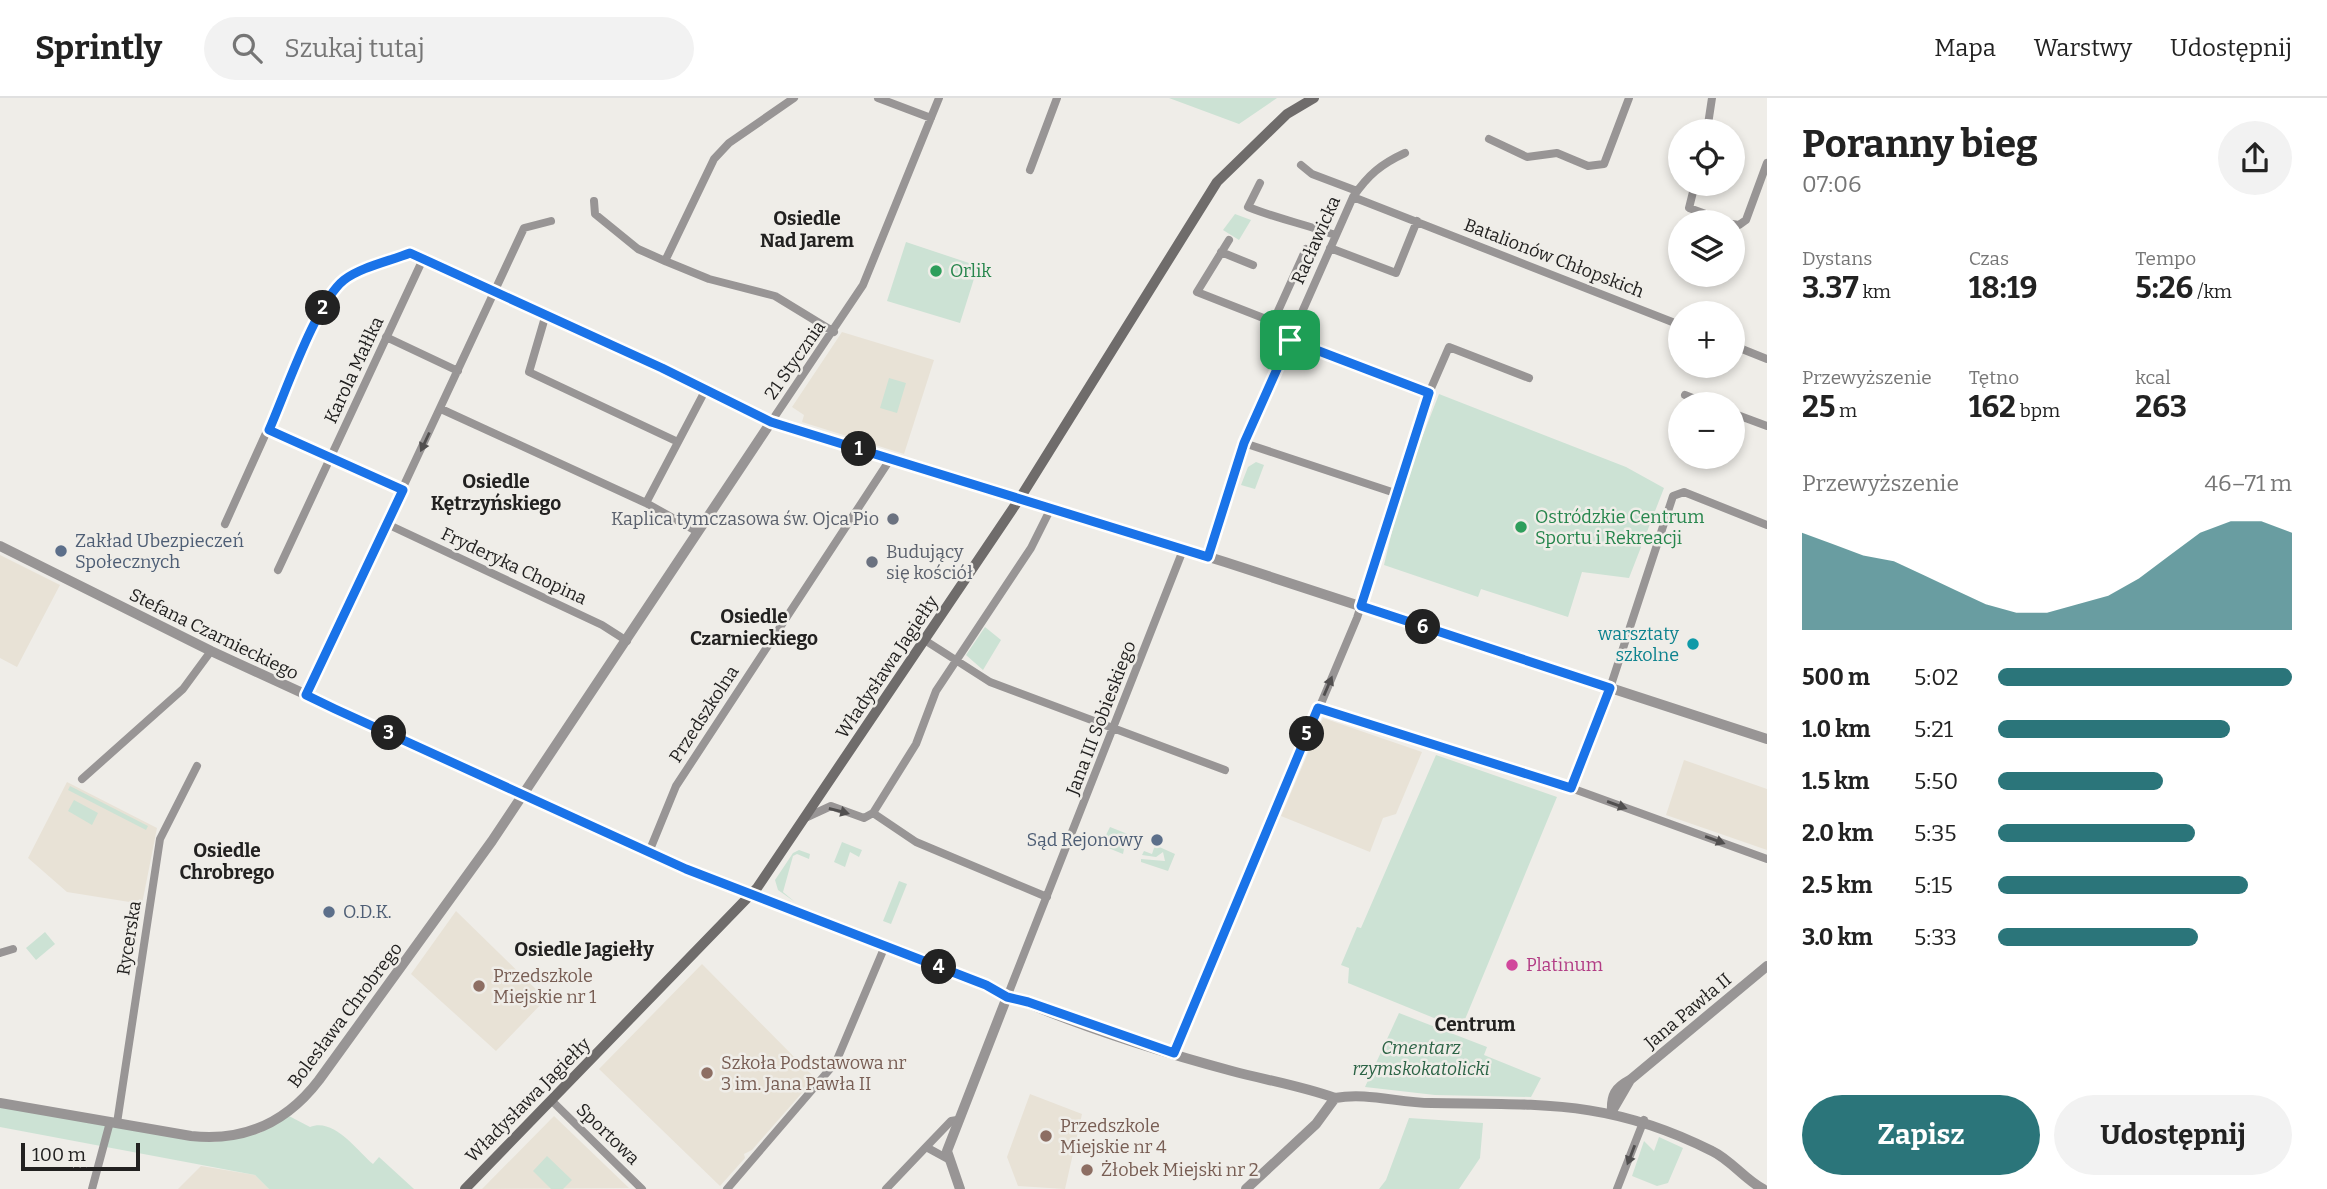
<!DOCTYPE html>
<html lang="pl">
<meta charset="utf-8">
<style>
:root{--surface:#fff;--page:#f2f2f2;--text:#222;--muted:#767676;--line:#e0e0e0;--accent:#2b757a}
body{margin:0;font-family:Bitter,serif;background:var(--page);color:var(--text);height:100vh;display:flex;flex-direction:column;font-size:26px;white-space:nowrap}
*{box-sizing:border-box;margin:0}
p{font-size:23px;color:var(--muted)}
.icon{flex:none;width:38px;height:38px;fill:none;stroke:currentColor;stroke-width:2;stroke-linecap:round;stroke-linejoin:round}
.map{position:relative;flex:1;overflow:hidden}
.details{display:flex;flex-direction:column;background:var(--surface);width:560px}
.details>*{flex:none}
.tools{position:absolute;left:1668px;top:21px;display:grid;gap:14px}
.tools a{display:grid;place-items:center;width:77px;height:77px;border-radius:50%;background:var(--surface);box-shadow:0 4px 10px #0003;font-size:35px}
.scale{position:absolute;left:21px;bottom:18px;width:119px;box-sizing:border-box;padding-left:7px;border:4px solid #222120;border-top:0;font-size:19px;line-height:24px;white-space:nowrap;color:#222120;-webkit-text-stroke:5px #efede8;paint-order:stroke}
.pin{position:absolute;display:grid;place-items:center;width:60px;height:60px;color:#fff;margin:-30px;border-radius:14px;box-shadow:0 4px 10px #0006}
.km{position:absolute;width:35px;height:35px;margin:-18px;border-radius:50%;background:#222;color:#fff;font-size:19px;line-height:35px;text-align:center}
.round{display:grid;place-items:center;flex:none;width:74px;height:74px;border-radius:37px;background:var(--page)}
.overview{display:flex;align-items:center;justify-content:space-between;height:119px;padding:0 35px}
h1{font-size:38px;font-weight:700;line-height:52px}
.stats{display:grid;grid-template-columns:repeat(3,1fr);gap:10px;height:119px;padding:7px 35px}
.stats div{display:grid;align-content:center}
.stats b{font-size:30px;font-weight:700}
.stats small{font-size:19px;font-weight:400}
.stats p{font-size:19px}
.chart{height:196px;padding:14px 35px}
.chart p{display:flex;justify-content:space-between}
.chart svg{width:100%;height:126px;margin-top:7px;fill:var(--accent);opacity:.7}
.primary-button{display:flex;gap:14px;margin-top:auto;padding:14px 35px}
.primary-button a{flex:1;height:80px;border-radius:42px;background:var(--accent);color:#fff;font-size:28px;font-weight:700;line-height:80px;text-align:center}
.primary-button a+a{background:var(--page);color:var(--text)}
ul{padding:0 35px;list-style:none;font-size:23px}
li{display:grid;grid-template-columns:112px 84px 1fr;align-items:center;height:52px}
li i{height:18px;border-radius:9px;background:var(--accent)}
header{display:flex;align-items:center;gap:42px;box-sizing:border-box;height:98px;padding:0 35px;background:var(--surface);border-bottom:2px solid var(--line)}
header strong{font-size:33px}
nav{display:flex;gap:38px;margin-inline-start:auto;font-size:24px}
.search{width:490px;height:63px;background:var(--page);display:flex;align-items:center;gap:18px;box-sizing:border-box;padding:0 24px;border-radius:38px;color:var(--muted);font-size:26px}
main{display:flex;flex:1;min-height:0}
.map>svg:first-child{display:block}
</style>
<header>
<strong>Sprintly</strong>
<div class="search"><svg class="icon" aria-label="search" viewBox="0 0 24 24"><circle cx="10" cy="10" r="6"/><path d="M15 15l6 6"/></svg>Szukaj tutaj</div>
<nav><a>Mapa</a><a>Warstwy</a><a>Udostępnij</a></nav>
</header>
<main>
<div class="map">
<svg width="1767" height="1091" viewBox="0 0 1767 1091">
<rect width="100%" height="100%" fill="#efede8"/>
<path fill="#e8e2d6" d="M842 234 934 262 904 356 802 324 804 317 792 309Z
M0 457 60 487 17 569 0 560Z
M1323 620 1422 654 1396 716 1383 720 1370 754 1281 718Z
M1684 662 1767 691V752L1666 717Z
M67 684 157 730 142 806 67 794 28 760Z
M456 813 546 901 496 953 411 876Z
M702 866 815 980 752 1052 744 1056 745 1060 720 1088 599 971Z
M1030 996 1082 1016 1065 1091 1018 1088 1007 1059Z
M554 1018 629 1090 482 1091Z
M201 1068 255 1077 269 1091H178Z"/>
<path fill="#cce2d4" d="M1169 0H1277L1239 26Z
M1235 116 1251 122 1239 142 1223 132Z
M906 144 978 168 960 225 887 203Z
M889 280 906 285 897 315 880 310Z
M1439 296 1626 369 1664 390 1629 480 1582 474 1568 519 1481 491 1478 499 1384 467 1402 391Z
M1256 364 1264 367 1255 391 1241 387 1248 369Z
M985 529 1001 542 983 572 966 557Z
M1436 657 1557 699 1461 931 1348 885 1349 870 1341 867 1357 829 1361 830Z
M70 688 148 728 146 732 68 692Z
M74 702 98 715 92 727 68 713Z
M1110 729 1130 737 1125 749 1119 737 1112 741 1124 751 1123 756 1101 747Z
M842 744 862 752 859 759 850 754 845 769 834 764Z
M1155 747 1175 756 1168 773 1141 764V761L1165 763 1163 754 1156 759 1142 757 1144 753 1152 756Z
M799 752 810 756 809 761 797 756 793 758 783 794 795 804 778 792 775 782 793 755Z
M899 783 907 786 891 826 883 823Z
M45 834 55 846 36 862 26 850Z
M1399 915 1487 949 1484 957 1541 980 1531 999 1435 997 1365 989Z
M0 1007 214 1044 260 1035 289 1018 310 1029C333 1019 357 1052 373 1066L379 1059 414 1091H269L255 1077 0 1029Z
M1409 1020 1483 1025 1480 1060 1459 1091H1379L1386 1082Z
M1659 1039 1683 1050 1668 1085 1657 1088 1632 1078 1644 1043 1654 1053Z
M547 1058 572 1082 563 1091H551L533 1073Z"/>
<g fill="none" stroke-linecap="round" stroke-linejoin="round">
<path stroke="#989595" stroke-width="8" d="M794 0 729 45 714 61 665 163 709 181 775 198 834 234
M878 0 931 20
M1707 33 1712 0
M1489 41 1527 59 1557 55 1588 68 1604 66 1629 0
M1301 67 1312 76 1357 93
M1030 72 1057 0
M1260 85 1248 109C1278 121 1305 126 1335 137
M1695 86 1689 110 1728 124
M1353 99 1680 227
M594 103 595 116 638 151 665 163
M1732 126 1739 127 1746 122 1767 65
M1229 142 1197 194 1294 232
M1330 150 1396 175 1417 123
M1221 154 1253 167
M546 216 529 274 678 344
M1273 224 1306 151
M386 239 458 273
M1290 242 1429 295
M1732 247 1767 261
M1685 297 1708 306
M441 311 646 405 698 434
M1732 315 1767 328
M269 332 403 392
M1244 345 1395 395
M646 405 706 291
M225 426 322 211C347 171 368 171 410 155L662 269 771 324 863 187 939 0
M387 426 602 527 627 543
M1208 459 1244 345 1353 99C1368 77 1381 66 1405 55
M278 472 423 161
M926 543 990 584 1225 672
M306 597 524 130 551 123
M1318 609 1571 690 1767 761
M82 681 183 591 211 553
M1571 690 1610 590 1673 398 1684 394 1767 427
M805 720 831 708 864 720 873 715
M649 754 676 688 891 360
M1047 799 916 744 873 715 916 646 936 593 1031 450 1051 410
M0 855 13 851
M1007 899 1183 452
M1174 955 1357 520 1429 295 1449 249 1529 280
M552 1003 642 1091
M117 1025 160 741 197 668
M948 1061 926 1049 951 1023 957 1022
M92 1091 110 1024
M727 1091 836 964 885 848
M886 1091 926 1049
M1617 1091 1644 1022"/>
<path stroke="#989595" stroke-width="10" d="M0 448 211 553 686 771 986 887C1063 923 1150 951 1232 973 1266 982 1302 988 1335 1000 1367 994 1399 1005 1431 1005 1541 1007 1609 1001 1712 1053 1731 1062 1744 1081 1763 1091
M0 1005 191 1038C244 1044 287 1024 319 982L492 743 771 324 1225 464 1767 641
M1612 1013 1630 982
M1612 1014C1611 997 1615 990 1630 982L1767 868
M960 1091 947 1053 1007 899
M1246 1091 1316 1026 1335 1000"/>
<path stroke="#6f6c6b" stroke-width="10" d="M465 1091 757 790 1020 400 1217 84 1287 16 1314 0"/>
</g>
<defs><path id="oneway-solid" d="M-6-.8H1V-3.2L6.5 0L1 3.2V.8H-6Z" transform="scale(1.75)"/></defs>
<g fill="#514f4f">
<use href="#oneway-solid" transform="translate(425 344) rotate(115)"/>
<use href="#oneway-solid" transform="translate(1328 588) rotate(-67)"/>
<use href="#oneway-solid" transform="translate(1617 707) rotate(20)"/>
<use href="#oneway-solid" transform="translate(839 713) rotate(15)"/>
<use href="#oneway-solid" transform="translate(1715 742) rotate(20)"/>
<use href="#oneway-solid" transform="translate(1631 1057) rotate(111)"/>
</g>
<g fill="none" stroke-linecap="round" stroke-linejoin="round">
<defs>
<path id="route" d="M410 155 662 270 771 324 1208 459 1244 345 1290 242 1429 295 1361 508 1610 590 1571 690 1318 610 1174 955 1028 904 1007 899 986 887 686 771 335 611 306 597 403 392 269 332C285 296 316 204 344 182 361 169 390 163 410 155Z"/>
</defs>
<use href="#route" stroke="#fff" stroke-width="14"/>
<use href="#route" stroke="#1a73e8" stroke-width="9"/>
</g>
<g fill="#2e9e5b" stroke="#efede8" stroke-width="2.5">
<circle cx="936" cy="173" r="7"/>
<circle cx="1521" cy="429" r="7"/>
</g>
<g fill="#6b7280" stroke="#efede8" stroke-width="2.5">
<circle cx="893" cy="421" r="7"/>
<circle cx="872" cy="464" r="7"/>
</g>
<g fill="#5c6f8a" stroke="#efede8" stroke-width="2.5">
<circle cx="61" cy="453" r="7"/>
<circle cx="1157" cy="742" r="7"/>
<circle cx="329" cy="814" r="7"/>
</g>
<circle fill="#0f9aa8" stroke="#efede8" stroke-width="2.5" cx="1693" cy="546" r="7"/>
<circle fill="#d1479c" stroke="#efede8" stroke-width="2.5" cx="1512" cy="867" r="7"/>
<g fill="#8d6e63" stroke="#efede8" stroke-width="2.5">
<circle cx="479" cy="888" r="7"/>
<circle cx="707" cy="975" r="7"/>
<circle cx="1046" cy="1038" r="7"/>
<circle cx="1087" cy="1072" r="7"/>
</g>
<g text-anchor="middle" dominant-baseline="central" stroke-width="5" stroke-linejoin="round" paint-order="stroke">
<g font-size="18" fill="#222120" stroke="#efede8">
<text transform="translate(1316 142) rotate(-66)">Racławicka</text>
<text transform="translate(1554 160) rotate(21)">Batalionów Chłopskich</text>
<text transform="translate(795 262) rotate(-55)">21 Stycznia</text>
<text transform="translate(354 272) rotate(-65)">Karola Małłka</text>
<text transform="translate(514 468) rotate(25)">Fryderyka Chopina</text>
<text transform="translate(214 536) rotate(26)">Stefana Czarnieckiego</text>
<text transform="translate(887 569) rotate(-56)">Władysława Jagiełły</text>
<text transform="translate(704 616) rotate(-57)">Przedszkolna</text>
<text transform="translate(1101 620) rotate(-69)">Jana III Sobieskiego</text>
<text transform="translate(129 840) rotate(-81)">Rycerska</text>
<text transform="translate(1688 913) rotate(-40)">Jana Pawła II</text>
<text transform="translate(345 917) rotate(-53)">Bolesława Chrobrego</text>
<text transform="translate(528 1002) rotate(-45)">Władysława Jagiełły</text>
<text transform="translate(608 1036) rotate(44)">Sportowa</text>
</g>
<g font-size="18" fill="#27864d" stroke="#efede8" text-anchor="start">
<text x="950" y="173">Orlik</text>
<text x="1535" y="419">Ostródzkie Centrum<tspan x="1535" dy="21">Sportu i Rekreacji</tspan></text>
</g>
<g font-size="18" fill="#5b616d" stroke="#efede8" text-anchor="end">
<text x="879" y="421">Kaplica tymczasowa św. Ojca Pio</text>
<text x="886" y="454" text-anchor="start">Budujący<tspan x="886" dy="21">się kościół</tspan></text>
</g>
<g font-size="18" fill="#4e5e75" stroke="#efede8" text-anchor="start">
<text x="75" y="443">Zakład Ubezpieczeń<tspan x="75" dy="21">Społecznych</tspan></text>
<text x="1143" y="742" text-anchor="end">Sąd Rejonowy</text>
<text x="343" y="814">O.D.K.</text>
</g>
<g font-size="18" fill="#0d838f" stroke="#efede8" text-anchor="end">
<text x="1679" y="536">warsztaty<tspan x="1679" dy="21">szkolne</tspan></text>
</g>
<g font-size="18" fill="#b23c85" stroke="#efede8" text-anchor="start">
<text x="1526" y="867">Platinum</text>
</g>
<g font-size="18" fill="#785e54" stroke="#efede8" text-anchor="start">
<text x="493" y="878">Przedszkole<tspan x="493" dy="21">Miejskie nr 1</tspan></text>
<text x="721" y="965">Szkoła Podstawowa nr<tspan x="721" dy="21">3 im. Jana Pawła II</tspan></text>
<text x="1060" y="1028">Przedszkole<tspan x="1060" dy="21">Miejskie nr 4</tspan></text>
<text x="1101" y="1072">Żłobek Miejski nr 2</text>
</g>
<g font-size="18" font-style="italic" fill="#2b6345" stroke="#efede8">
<text x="1421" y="950">Cmentarz<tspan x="1421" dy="21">rzymskokatolicki</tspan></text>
</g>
<g font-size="19" font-weight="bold" fill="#222120" stroke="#efede8">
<text x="807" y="120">Osiedle<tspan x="807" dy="22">Nad Jarem</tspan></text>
<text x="496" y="383">Osiedle<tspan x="496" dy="22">Kętrzyńskiego</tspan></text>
<text x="754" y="518">Osiedle<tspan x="754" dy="22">Czarnieckiego</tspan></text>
<text x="227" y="752">Osiedle<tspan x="227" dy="22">Chrobrego</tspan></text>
<text x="584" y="851">Osiedle Jagiełły</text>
<text x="1475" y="926">Centrum</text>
</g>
</g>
</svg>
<div class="tools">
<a><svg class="icon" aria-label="locate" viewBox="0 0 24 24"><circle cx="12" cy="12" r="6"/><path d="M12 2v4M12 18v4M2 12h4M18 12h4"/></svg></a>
<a><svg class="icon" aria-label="layers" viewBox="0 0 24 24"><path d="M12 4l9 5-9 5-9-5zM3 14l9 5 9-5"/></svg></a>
<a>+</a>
<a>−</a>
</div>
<div class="scale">100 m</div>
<div class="pin" style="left:1290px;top:242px;background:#1e9e55"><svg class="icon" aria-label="arrive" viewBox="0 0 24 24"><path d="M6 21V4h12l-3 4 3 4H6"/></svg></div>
<b class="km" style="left:859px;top:351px">1</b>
<b class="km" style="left:323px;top:210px">2</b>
<b class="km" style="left:389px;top:635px">3</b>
<b class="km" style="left:939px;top:869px">4</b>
<b class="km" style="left:1307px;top:636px">5</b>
<b class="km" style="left:1423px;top:529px">6</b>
</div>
<section class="details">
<div class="overview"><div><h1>Poranny bieg</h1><p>07:06</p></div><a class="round"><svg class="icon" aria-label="share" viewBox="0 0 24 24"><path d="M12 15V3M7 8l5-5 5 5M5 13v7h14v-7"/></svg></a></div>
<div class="stats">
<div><p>Dystans</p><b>3.37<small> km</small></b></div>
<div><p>Czas</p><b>18:19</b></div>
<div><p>Tempo</p><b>5:26<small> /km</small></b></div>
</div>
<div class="stats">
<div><p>Przewyższenie</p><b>25<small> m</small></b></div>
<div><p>Tętno</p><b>162<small> bpm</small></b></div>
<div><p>kcal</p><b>263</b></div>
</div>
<div class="chart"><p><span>Przewyższenie</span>46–71 m</p>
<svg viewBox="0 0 160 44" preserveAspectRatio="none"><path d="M0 44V10L10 14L20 18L30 20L40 25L50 30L60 35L70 38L80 38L90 35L100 32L110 26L120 18L130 10L140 6L150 6L160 10V44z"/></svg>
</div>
<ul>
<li><b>500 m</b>5:02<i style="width:100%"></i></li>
<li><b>1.0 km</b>5:21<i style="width:79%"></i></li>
<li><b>1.5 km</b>5:50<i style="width:56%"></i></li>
<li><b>2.0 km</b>5:35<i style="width:67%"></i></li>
<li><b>2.5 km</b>5:15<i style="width:85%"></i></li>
<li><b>3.0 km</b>5:33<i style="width:68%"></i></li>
</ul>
<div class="primary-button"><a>Zapisz</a><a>Udostępnij</a></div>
</section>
</main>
